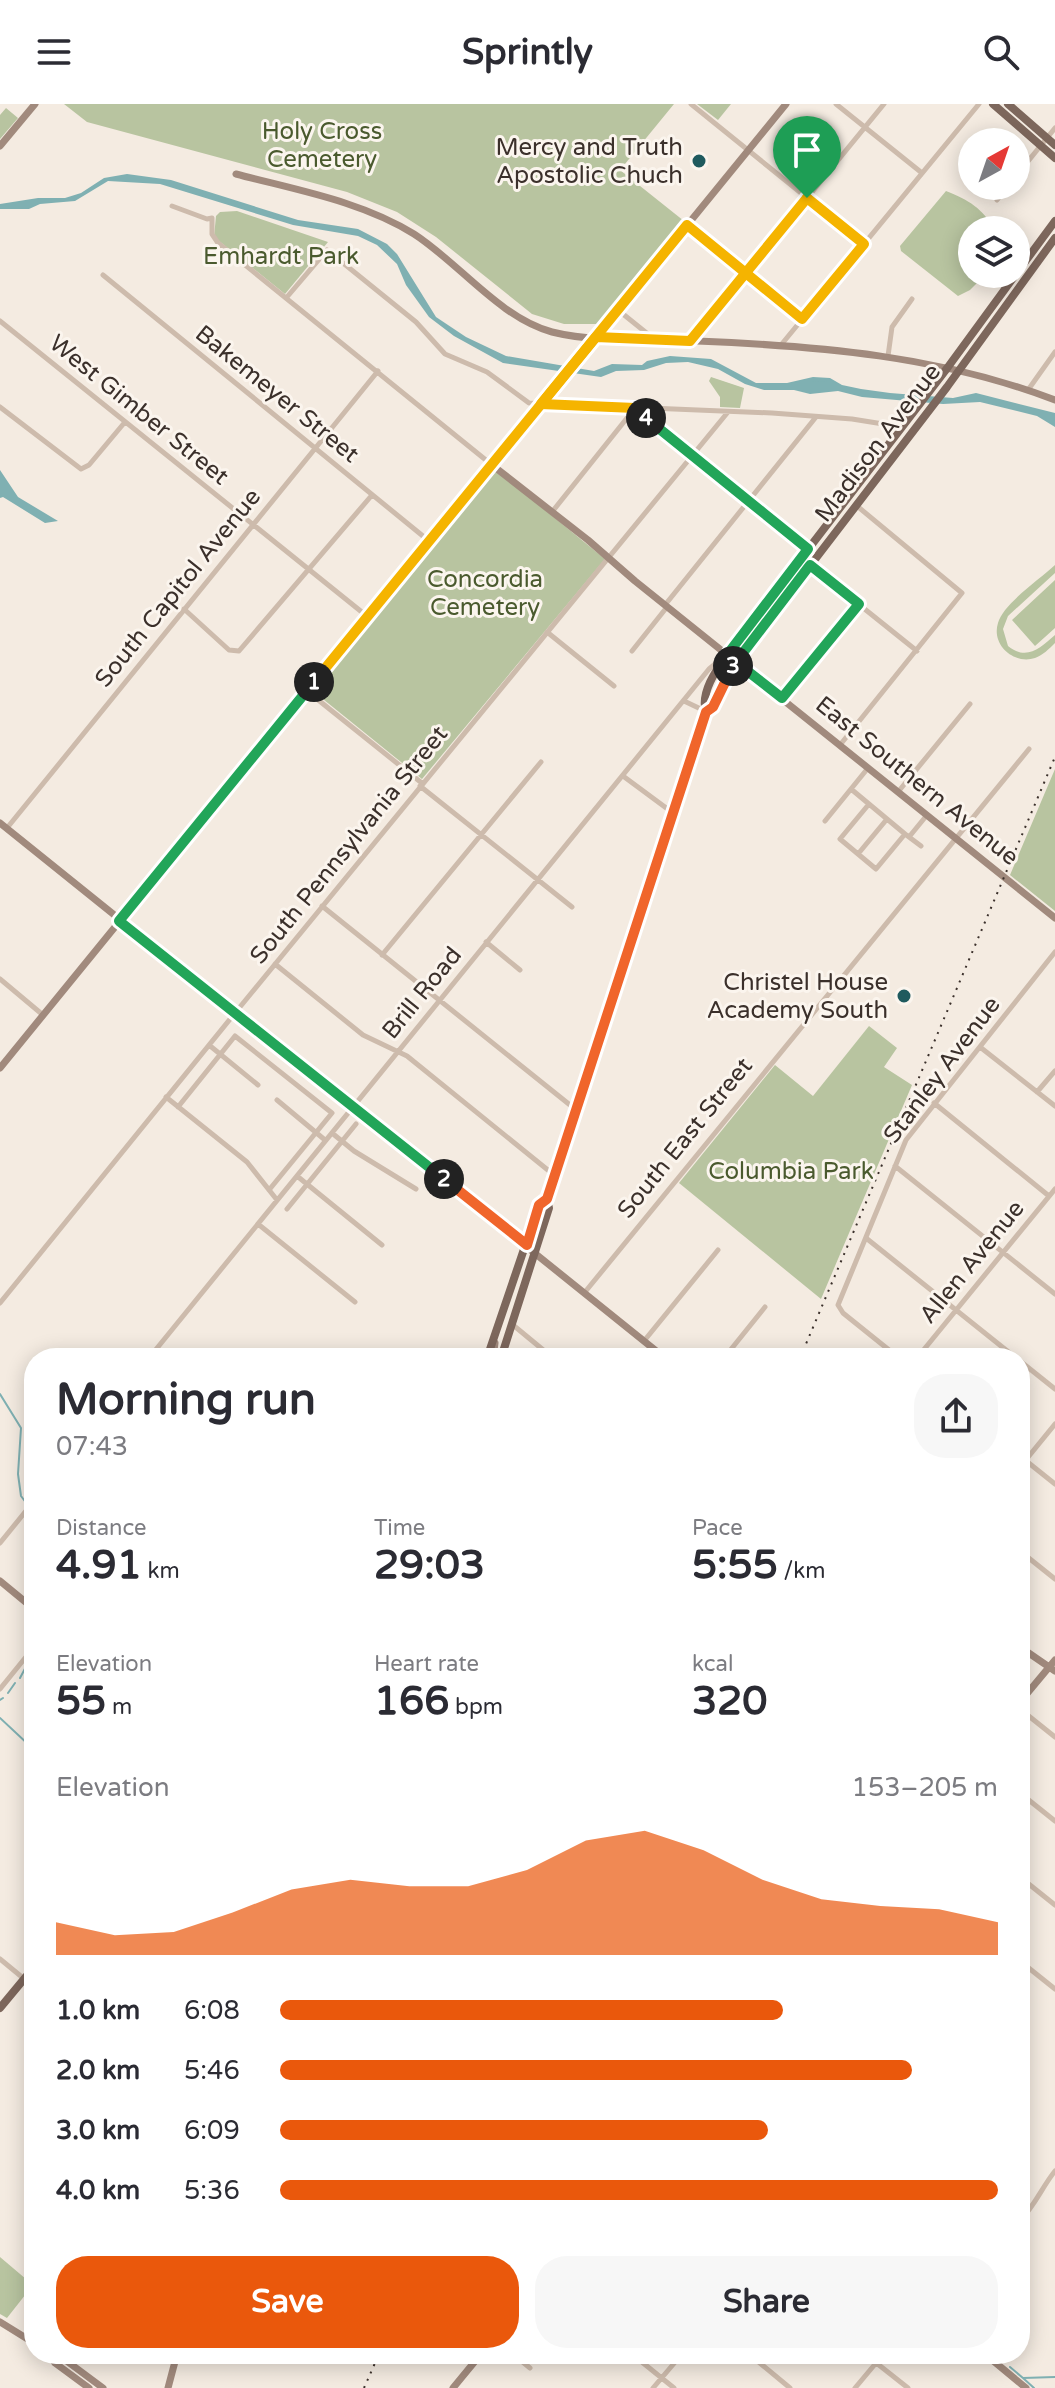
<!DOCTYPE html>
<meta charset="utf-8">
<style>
:root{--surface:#fff;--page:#f7f7f7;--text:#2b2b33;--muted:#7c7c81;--accent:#ea580c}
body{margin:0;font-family:"Varela Round",sans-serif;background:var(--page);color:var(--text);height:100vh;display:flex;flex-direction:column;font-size:30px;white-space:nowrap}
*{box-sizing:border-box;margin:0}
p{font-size:26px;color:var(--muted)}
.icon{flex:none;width:44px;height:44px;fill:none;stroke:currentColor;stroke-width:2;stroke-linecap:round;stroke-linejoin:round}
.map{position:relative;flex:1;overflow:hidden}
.sheet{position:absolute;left:24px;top:1244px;width:1006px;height:1016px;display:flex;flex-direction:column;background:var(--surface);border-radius:32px;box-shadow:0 4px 20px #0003}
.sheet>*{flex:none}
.needle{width:52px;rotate:40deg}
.tools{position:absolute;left:958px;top:24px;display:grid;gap:16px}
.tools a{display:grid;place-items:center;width:72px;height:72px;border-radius:50%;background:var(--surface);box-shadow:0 4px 20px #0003;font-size:40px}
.pin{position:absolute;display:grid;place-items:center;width:68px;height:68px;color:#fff;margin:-82px -34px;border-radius:50% 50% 50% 0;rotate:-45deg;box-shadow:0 0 8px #0007}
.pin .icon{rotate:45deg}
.km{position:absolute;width:40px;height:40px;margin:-20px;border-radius:50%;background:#222;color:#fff;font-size:22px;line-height:40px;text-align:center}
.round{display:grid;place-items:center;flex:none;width:84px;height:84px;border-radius:32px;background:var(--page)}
.overview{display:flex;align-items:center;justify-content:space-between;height:136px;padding:0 32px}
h1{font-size:44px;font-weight:700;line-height:60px}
.metrics{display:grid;grid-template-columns:repeat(3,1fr);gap:12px;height:136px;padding:8px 32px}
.metrics div{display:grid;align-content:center}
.metrics b{font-size:40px;font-weight:700}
.metrics small{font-size:22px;font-weight:400}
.metrics p{font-size:22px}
.chart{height:224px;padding:16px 32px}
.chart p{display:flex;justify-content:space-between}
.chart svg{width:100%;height:144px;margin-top:8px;fill:var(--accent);opacity:.7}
.cta{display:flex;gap:16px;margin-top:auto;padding:16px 32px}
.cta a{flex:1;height:92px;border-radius:32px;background:var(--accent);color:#fff;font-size:32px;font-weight:700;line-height:92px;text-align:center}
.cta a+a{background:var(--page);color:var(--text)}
ul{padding:0 32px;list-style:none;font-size:26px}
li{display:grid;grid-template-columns:128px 96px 1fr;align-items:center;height:60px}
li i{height:20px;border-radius:10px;background:var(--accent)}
header{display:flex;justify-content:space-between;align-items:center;height:104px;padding:0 32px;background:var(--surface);font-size:36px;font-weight:700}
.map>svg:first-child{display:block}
</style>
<header><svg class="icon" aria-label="menu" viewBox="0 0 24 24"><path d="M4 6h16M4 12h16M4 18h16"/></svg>Sprintly<svg class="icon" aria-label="search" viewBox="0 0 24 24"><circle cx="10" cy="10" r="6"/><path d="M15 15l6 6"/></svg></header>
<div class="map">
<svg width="1055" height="2284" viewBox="0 0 1055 2284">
<rect width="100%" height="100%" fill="#f4ebe1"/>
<path fill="#b8c4a0" d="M64 0H674L620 66 684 117 600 220H564L532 210 436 133 397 108 347 88 87 18Z
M697 0H731L718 16Z
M6 4 18 14 0 35V11Z
M946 87C970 97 981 103 995 126H972V170H986L970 186 958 192 901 147 900 142Z
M237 107 328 138 285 190 214 133 216 112 220 108Z
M711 273 744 284 740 304 720 303V293L709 277Z
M496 366 605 455 422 675 313 587Z
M1055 461V469L1008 512 1003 525 1008 542C1027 557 1040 544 1055 531V539C1049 545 1043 551 1035 554 1014 561 991 541 998 519 1003 500 1040 475 1055 461Z
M1055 476V524L1035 542 1012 516Z
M1055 665V807L1010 771Z
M869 922 897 944 884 963 912 981 821 1195 679 1079 775 961 813 992Z
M0 2153 33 2181 7 2214 0 2210Z"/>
<path fill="#7fb0b2" d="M127 70 171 76 298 116 358 125 387 140 397 150 436 213 466 233 506 252 594 267 612 260 642 261 647 257 670 252 711 255 756 279H787L813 273 830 274 842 281 861 285 890 289 953 294 976 289 1055 309V323L1037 312 980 298 943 300 862 293 838 287 810 290 794 286H764L745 280 718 265 688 258 666 259 644 266 616 267 601 273 503 259 454 232 429 213 406 181 397 160 377 141 358 132 293 121 160 80 108 77 75 97 40 100 29 105H0V100L38 94H65L81 89 104 74Z
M0 366 18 393 58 417 45 419 3 393 0 394Z"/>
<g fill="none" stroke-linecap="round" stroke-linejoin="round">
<path stroke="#7fb0b2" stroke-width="2" d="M812 276 826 277
M0 1290 21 1324 18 1370 21 1392 27 1400
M32 1404 34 1408
M20 1574 28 1559 34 1555
M8 1589 15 1579
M0 1596 3 1594
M0 1614 30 1642
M994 2250 996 2251
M881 2253 887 2250
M1010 2263 1023 2274 1055 2273
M1023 2274 1034 2284"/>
<path stroke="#cdbbac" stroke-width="5" d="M691 0 864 140
M836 0 922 69
M1016 72 1055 24
M997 96 1008 82
M172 102 207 115 212 114V130L218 139 492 361
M688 121 802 215
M103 171 429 437
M287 193 327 146 416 218 445 250 487 268 529 299 772 309 852 315 902 323
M618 206 654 235
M0 217 368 513
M690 237 884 0
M781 241 979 0
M888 252 892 223 912 195
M1028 286 1055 248
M0 303 81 365 89 361 125 318
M552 408 635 304 808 445
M811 462 917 547
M665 501 816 313
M184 505 229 546 239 547 372 391
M547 528 614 582
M632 547 667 503
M307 587 423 680
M782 594 859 500
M684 597 705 607
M840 641 962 489 857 402
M623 672 673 709
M420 682 572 803
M851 685 905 730
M898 688 970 600
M869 700 840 735 876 765 905 730 921 742
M825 717 868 664
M7 724 378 267
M909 733 927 711
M858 750 887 715
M322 802 575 1005
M486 838 520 866
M382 851 541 658
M275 860 363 931 407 952 554 1071
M0 875 43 911
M209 941 258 981
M980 943 1055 1002
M1037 988 1055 967
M166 993 247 1058 277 1096
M277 996 325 1036
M934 999 1049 1092
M178 1003 235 932 332 1009 269 1086
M332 1029 354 1047 416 1085
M895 1062 1055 1190
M297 1072 382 1141
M287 1105 356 1020
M258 1120 355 1198
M866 1134 1016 1254
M585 1188 1029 645
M0 1199 235 909 728 308
M513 1221 553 1254
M644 1237 718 1146
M149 1254 709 565 720 556
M724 1254 765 1203
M899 1254 843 1209 838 1201 906 1036 1055 848
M917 1254 1055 1085
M1020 1257 1055 1285
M1020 1352 1055 1380
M1020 1363 1055 1320
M0 1439 34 1397
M1020 1447 1055 1475
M0 1585 34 1543
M1020 1605 1055 1633
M1020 1689 1055 1717
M1020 1773 1055 1801
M0 1855 34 1883
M1020 1857 1055 1885
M1020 2116C1035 2102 1042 2083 1055 2067
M513 2250 530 2264
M632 2250 674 2284
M749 2250 790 2284
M865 2250 908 2284
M653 2284 682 2250
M855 2284 876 2259"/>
<path stroke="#a18a7d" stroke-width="7" d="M0 42 35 0
M236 70C296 86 361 97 414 130 459 159 500 214 552 228 596 239 652 235 697 237 820 242 940 252 1055 296
M492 361 588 436 635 477 1055 814
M0 719 665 1254
M0 964 786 0
M493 1254 495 1239
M0 1477 34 1505
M1020 1543 1055 1567
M1020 1598 1055 1556
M0 2218 34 2239
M49 2250 55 2259 89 2284
M53 2250 60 2252 103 2284
M985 2250 1026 2284
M168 2284 177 2250
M453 2284 481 2250"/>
<path stroke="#7d675c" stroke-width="8" d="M993 0 1055 54
M1008 0 1055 41
M1016 170 1055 117
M706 608C719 598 724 575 734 561L947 283 1055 134
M487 1254 539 1101 547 1095
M501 1254 549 1104 547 1095 565 1036 706 608C700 589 716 566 727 551L948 263 1016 170
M0 1904 34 1863"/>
<path stroke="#3b302b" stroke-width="2" stroke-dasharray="2 6" stroke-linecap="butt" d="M800 1254 1055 653
M364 2284 379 2250"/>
</g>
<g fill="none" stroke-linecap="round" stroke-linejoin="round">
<defs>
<path id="split-1" d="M314 578 596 233 690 237 807 94"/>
<path id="split-2" d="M314 578 119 817 444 1075"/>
<path id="split-3" d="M444 1075 527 1141 539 1101 547 1095 706 608 713 603 733 562"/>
<path id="split-4" d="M646 314 808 445 727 551 741 562 782 594 859 500 810 461 736 558 733 562"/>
<path id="split-5" d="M646 314 635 304 541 300 687 121 802 215 864 140 807 94"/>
</defs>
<use href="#split-1" stroke="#fff" stroke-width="16"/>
<use href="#split-2" stroke="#fff" stroke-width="16"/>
<use href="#split-3" stroke="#fff" stroke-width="16"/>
<use href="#split-4" stroke="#fff" stroke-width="16"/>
<use href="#split-5" stroke="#fff" stroke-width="16"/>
<use href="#split-1" stroke="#f5b400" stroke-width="10"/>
<use href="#split-2" stroke="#22a559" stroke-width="10"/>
<use href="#split-3" stroke="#f0652b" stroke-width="10"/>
<use href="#split-4" stroke="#22a559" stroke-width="10"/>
<use href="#split-5" stroke="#f5b400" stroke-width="10"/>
</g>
<g fill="#1f5a5e" stroke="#fbf5ee" stroke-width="3">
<circle cx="699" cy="57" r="8"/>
<circle cx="904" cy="892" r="8"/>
</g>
<g text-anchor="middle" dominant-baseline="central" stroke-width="6" stroke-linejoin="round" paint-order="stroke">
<g font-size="24" fill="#4a5a2e" stroke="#fbf5ee">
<text x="322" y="27">Holy Cross<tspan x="322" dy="28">Cemetery</tspan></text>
<text x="281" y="152">Emhardt Park</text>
<text x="485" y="475">Concordia<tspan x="485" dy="28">Cemetery</tspan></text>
<text x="791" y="1067">Columbia Park</text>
</g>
<g font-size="24" fill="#3b302b" stroke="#fbf5ee" text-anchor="end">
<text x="683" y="43">Mercy and Truth<tspan x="683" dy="28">Apostolic Chuch</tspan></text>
<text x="888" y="878">Christel House<tspan x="888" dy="28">Academy South</tspan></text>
</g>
<g font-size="24" fill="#3b302b" stroke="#fbf5ee">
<text transform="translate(277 290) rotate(39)">Bakemeyer Street</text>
<text transform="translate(139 306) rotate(39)">West Gimber Street</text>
<text transform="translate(878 339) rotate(-53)">Madison Avenue</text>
<text transform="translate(178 484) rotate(-51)">South Capitol Avenue</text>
<text transform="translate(917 677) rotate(39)">East Southern Avenue</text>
<text transform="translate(349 741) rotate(-51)">South Pennsylvania Street</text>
<text transform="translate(422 889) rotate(-51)">Brill Road</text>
<text transform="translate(942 966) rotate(-53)">Stanley Avenue</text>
<text transform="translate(685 1034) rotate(-51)">South East Street</text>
<text transform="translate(972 1158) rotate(-51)">Allen Avenue</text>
</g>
</g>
</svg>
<div class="tools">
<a><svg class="needle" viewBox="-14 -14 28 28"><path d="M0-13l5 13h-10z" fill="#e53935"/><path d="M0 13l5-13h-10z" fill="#7c7c81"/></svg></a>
<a><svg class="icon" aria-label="layers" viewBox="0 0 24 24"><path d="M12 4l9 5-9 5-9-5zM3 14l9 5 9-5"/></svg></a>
</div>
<div class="pin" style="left:807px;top:94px;background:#1e9e55"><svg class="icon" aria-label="arrive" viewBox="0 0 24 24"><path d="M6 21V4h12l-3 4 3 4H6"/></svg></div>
<b class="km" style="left:314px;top:578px">1</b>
<b class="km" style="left:444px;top:1075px">2</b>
<b class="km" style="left:733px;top:562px">3</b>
<b class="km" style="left:646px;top:314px">4</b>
<section class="sheet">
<div class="overview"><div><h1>Morning run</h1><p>07:43</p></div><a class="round"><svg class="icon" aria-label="share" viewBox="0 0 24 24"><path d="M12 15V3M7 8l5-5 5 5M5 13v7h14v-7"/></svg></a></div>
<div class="metrics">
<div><p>Distance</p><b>4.91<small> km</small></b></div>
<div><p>Time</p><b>29:03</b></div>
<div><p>Pace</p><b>5:55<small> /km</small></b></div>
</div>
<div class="metrics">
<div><p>Elevation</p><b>55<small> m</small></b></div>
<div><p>Heart rate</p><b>166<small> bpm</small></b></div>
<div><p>kcal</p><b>320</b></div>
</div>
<div class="chart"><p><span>Elevation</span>153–205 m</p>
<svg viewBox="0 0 160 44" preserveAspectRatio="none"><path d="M0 44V34L10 38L20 37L30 31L40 24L50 21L60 23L70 23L80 18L90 9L100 6L110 12L120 21L130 27L140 29L150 30L160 34V44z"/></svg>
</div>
<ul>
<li><b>1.0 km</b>6:08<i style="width:70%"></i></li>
<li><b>2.0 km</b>5:46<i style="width:88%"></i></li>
<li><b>3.0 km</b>6:09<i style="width:68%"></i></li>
<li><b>4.0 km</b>5:36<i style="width:100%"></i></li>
</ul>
<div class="cta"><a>Save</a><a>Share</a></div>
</section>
</div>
